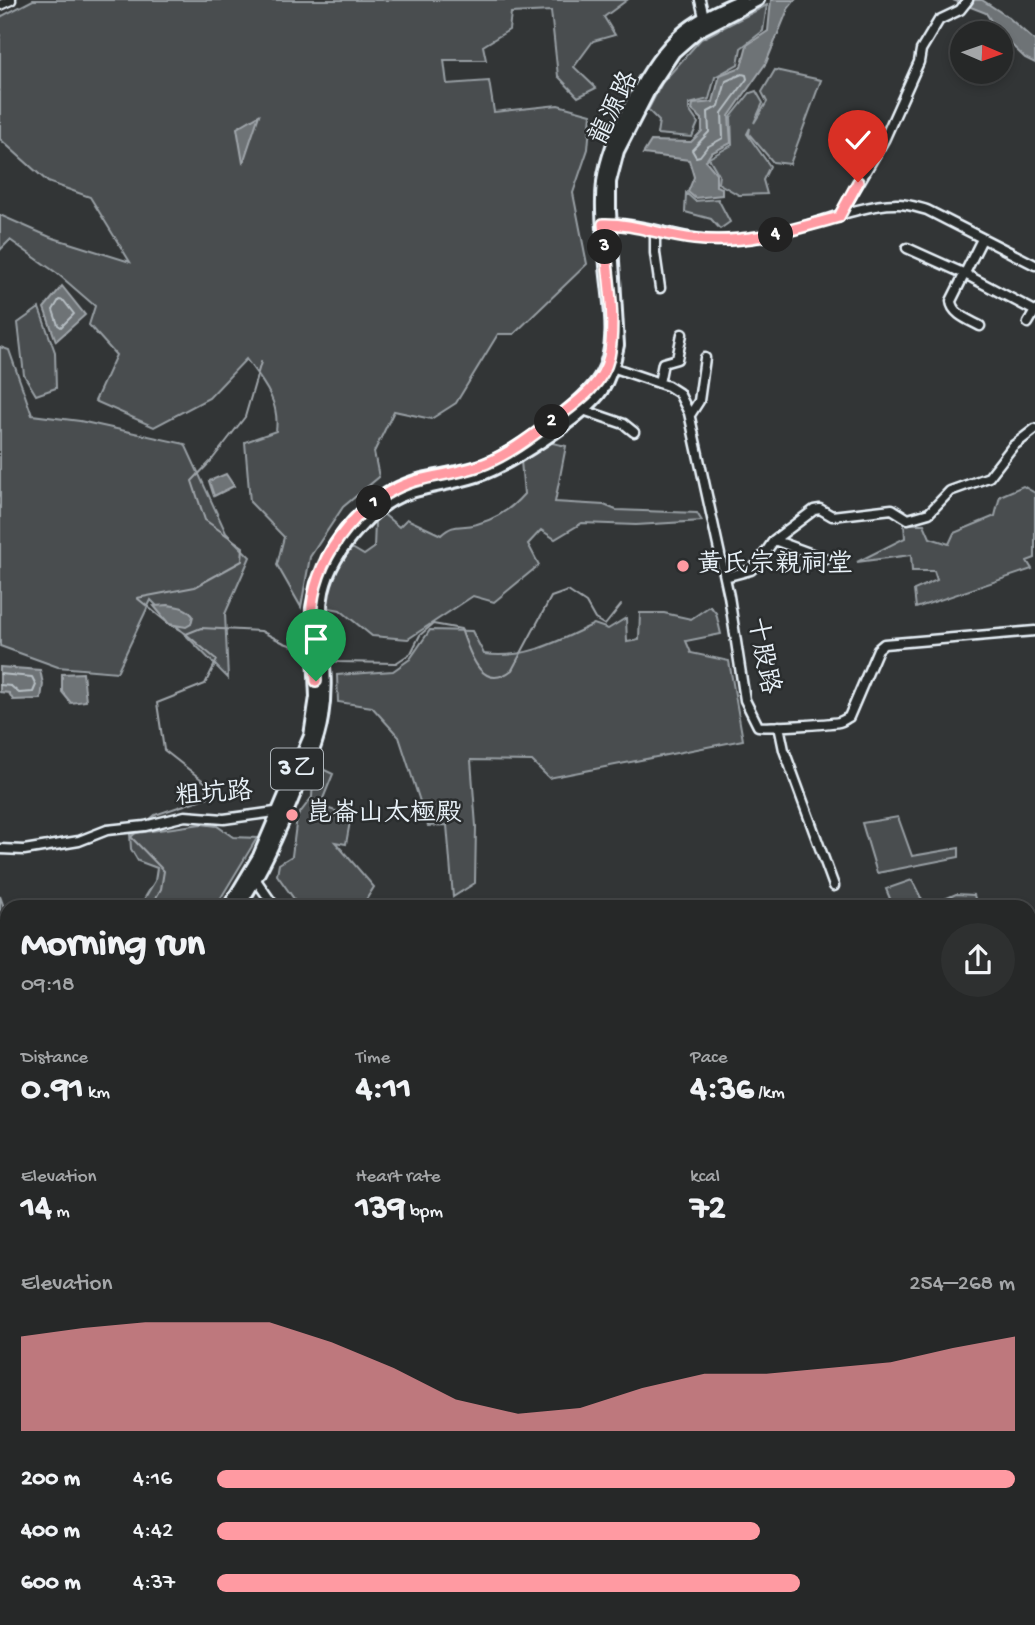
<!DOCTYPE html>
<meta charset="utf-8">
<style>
:root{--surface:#262828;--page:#2e3030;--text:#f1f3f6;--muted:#a4a6a8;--line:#424445;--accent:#ff9aa2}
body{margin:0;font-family:"Gochi Hand","LXGW WenKai TC",sans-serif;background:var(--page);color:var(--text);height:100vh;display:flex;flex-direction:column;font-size:26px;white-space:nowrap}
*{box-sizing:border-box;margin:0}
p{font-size:23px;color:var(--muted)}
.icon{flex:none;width:38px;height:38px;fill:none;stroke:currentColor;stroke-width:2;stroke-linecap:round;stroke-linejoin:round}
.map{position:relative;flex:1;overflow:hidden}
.details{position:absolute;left:0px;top:900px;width:1036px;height:726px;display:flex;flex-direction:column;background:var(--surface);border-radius:21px 21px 0 0;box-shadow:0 4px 10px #0003,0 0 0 2px var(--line)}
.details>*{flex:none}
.needle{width:46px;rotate:92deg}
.tools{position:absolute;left:950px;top:21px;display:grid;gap:14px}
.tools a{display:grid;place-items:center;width:63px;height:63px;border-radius:50%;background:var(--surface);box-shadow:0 4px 10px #0003,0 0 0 2px var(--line);font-size:35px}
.pin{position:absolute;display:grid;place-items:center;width:60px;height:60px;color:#fff;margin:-72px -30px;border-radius:50% 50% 50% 0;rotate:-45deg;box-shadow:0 0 7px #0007}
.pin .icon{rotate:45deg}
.km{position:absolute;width:35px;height:35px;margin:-18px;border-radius:50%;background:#222;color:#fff;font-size:19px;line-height:35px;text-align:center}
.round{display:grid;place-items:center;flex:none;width:74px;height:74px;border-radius:37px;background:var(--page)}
.head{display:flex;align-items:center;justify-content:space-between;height:119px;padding:0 21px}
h1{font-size:38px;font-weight:700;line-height:52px}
.figures{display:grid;grid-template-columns:repeat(3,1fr);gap:10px;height:119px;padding:7px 21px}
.figures div{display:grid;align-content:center}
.figures b{font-size:35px;font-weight:700}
.figures small{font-size:19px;font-weight:400}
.figures p{font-size:19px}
.chart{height:196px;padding:14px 21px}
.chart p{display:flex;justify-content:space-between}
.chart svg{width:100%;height:126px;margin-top:7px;fill:var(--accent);opacity:.7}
ul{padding:0 21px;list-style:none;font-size:23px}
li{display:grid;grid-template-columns:112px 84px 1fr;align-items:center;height:52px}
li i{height:18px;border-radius:9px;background:var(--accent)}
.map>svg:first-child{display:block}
</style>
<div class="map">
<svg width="1035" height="1625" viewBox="0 0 1035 1625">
<rect width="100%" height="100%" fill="#323536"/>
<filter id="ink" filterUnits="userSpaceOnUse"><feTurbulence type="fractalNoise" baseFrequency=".0143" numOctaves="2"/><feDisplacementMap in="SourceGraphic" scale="14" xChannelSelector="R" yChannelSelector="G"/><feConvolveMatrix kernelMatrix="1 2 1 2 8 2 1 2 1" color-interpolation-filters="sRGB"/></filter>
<g filter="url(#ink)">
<path fill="#494d4f" stroke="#989fa4" stroke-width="2" d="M33 0H627L604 17 615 35 593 41 574 67 596 88 578 97 558 76 551 11 511 13 509 30 483 46 486 60H444L447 84 489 81 494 112 558 105 591 114 588 149 573 193 587 264 514 334H498L456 403 431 419 394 411 374 452 379 477 343 507 310 557 301 607 277 565 284 537 250 502 245 442 276 431C280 401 263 382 246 359L209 398 154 427 95 401 116 355 89 325 95 306 58 274 10 240 0 250V215L50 237 130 262 90 197 48 182 0 139V17Z
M767 5 763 31 741 48 738 64 715 77 709 99 689 104V110L698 123 692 137 657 134 659 121 648 110 662 83 701 39Z
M775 70 821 80 790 164 773 162 749 134 750 128 747 134 770 166 763 180 767 194 739 195 718 183 719 175 709 158 732 145 731 117 750 93 756 91 763 103 754 123 767 102 762 92Z
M686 193 695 201 718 199 730 222 720 229 711 219 685 212Z
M39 308 55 352 56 388 36 395 24 375 18 323Z
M0 347 9 350 32 415 80 421 185 444 226 533 250 557 225 614 228 678 151 600 117 672 58 667 0 646Z
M548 442 566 446 555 502 604 505 616 510 697 513 702 521 636 525 582 523 555 539 541 530 528 544 539 565 494 602 473 596 408 639 372 636 340 610 325 607 335 571 352 548 364 555 374 548 375 522 382 513 399 527 407 519 441 535C455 522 461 529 477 524 497 519 511 509 524 494L521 461Z
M1023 486 1035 493V558L1027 561 1032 569 916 608 914 590 937 580 934 571H912L911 555 857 562 905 538 904 524H924L930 538 949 544 954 533 995 516 1000 496Z
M710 606 716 613 721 634 686 641 691 653 729 661 743 740 549 778 532 761 471 760 476 826 475 883 453 897 447 825 428 826 399 737 372 707 338 702 337 675 393 671 410 659 430 630 472 631 484 654C524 660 559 641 594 624L608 629 626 618 627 642 639 640 640 613H664L691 619Z
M314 765 333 774 320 806 351 816 346 844 335 842 374 887 362 906H287L294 899 277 875 279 864 292 856 297 817 312 797Z
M898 817 912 856 959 848V857L877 873 862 823Z
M201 824 217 826 233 837 257 838 216 906H140L155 881 157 868 138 861 131 849 130 834Z
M912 880 925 906H893L886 889Z
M956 894 974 895 977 906H929Z
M0 896 7 916V1619H669V1625H0Z
M1035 1329V1514L1029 1511V1333Z
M691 1619H796L798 1625H692Z"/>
<path fill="#6e7376" stroke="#9fa5aa" stroke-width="2" d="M771 0H795L788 9 766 63 729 116 731 143 711 153 706 161 716 173V186L722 188V195L695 198 688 192 694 177 689 160 643 154 651 141 691 142 702 131V119L692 110 693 104 713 102 720 75 741 67 747 45 768 31Z
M953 0H982L1008 17 1035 41V63L1025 58 998 32 986 13Z
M259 115 243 163 237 128Z
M62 286 85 315 56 341 44 308Z
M226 474 234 486 214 496 209 481Z
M168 605C178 607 187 607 193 616L191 624 186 627 169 624 154 606Z
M0 667 40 670 43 684 41 699 13 700 9 693 0 692Z
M83 673 86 701 71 703 62 692V674Z"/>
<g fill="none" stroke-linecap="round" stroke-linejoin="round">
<path stroke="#b7bfc4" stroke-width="2" d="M742 74 746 75 747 79 722 113 723 138 707 147 700 156 696 157 692 150 709 132 708 112 719 106 726 81Z
M59 300 64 301 74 314 61 327 58 325 53 310Z
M0 674 32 677 36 685 33 692 19 693 11 686 0 685"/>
<path stroke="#9fa5aa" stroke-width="2" d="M185 633 169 624 137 598 195 587 242 561 243 547 205 520 192 481 211 461 245 417 261 362
M329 659 338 662 396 663 411 653 420 635 433 624 461 629C469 651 481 694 512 670L551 597 568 591 586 603 595 619 605 625 621 605
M149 820 155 815 208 797 206 783 164 750 157 703 205 684 217 660 186 634 201 628 261 631 284 643 311 652
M140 829 131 837 164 871 161 889 151 906
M0 941 7 942"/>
<path stroke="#6e7376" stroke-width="12" d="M915 1625 916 1619"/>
<defs>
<path id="minor" d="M700 0 705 21
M0 5 11 0
M839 217 884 140 919 62 921 50 939 20 960 10 968 0
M606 224C647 222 686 243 728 240 745 239 764 238 781 233 813 225 863 204 895 204 906 203 916 207 927 210L1035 265
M655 231V253L660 288
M907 248 965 274 1035 311
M1028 323 1035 311
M980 326C969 320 952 314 951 301L982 239
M609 366 668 386 679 393 689 413 729 596 745 700 758 726C765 728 829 724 839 722 843 721 845 719 849 717L878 649 884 644 1035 631
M659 383 663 363 677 359 682 334
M583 410 624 424 634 432
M690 415 699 401 705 358
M774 540 826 559
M725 577 751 570 759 562 774 540 814 510 820 509 832 516 892 509 908 519 929 513 950 491 989 477 1013 446 1035 429
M779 726 784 750 834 886
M0 849 24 850 79 841 107 830 145 826 185 816 224 819 282 811
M254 877 274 906
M1029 1513 1035 1512"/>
<path id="major" d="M328 558C347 520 381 490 422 479 443 474 464 472 484 465 515 453 585 403 601 375 619 344 609 301 606 266 604 238 600 210 603 182 608 140 649 61 681 34 699 18 720 10 741 0
M229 906 259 856 310 736 316 697 312 608 317 583
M239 906C263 870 279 833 295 793 306 769 318 744 322 718 335 639 293 600 359 528 399 483 426 492 477 476 508 466 584 417 602 390 611 376 615 361 618 345L610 211V182L618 151 652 85 674 52 698 31 758 0
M681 1619 682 1625
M691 1619V1625"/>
</defs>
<use href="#minor" stroke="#e8f1f8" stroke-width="13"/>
<use href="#major" stroke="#e8f1f8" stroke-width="16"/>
<use href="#minor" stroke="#2a2d2e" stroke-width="8"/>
<use href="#major" stroke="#2a2d2e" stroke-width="10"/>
</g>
</g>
<g fill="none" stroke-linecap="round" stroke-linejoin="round" filter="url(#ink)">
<defs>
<path id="route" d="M316 681C315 656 309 631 312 606 318 552 362 497 415 481 439 474 464 473 487 463 513 452 536 433 558 417 579 401 603 384 609 357 617 318 606 264 603 224 634 223 663 236 694 239 744 245 792 230 839 217L858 182"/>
</defs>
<use href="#route" stroke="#fff" stroke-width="14"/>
<use href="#route" stroke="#ff9aa2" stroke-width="9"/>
</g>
<g fill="#ff9aa2" stroke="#2a2d2e" stroke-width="2.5">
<circle cx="683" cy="566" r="7"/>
<circle cx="292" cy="815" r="7"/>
</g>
<g text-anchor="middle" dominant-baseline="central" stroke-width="5" stroke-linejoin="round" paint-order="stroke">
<rect fill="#2a2d2e" stroke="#afb6bb" stroke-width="2" x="271" y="748.5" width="52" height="41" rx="5"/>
<g font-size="24" font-weight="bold" fill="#e8f1f8">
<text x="297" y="769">3乙</text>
</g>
<g font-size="26" fill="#e8f1f8" stroke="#2a2d2e">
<text transform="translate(616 109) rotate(-64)">龍源路</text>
<text transform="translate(761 656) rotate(79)">十股路</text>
<text transform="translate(214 796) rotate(-4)">粗坑路</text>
</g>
<g font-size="26" fill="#e8f1f8" stroke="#2a2d2e" text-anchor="start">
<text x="697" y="566">黃氏宗親祠堂</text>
<text x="306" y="815">崑崙山太極殿</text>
</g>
</g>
</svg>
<div class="tools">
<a><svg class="needle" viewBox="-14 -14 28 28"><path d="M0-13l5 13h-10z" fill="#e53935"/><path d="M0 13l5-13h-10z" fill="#a4a6a8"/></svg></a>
</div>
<div class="pin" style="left:316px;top:681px;background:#1e9e55"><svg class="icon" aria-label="arrive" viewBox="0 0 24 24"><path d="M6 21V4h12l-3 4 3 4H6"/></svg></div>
<div class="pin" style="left:858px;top:182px;background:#d93025"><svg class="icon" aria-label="check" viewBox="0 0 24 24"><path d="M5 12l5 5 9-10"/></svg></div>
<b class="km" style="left:374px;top:503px">1</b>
<b class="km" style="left:552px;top:422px">2</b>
<b class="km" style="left:605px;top:247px">3</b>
<b class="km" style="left:776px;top:235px">4</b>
<section class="details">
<div class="head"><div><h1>Morning run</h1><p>09:18</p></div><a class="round"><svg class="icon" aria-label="share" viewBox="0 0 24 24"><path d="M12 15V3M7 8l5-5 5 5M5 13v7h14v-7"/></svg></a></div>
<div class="figures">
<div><p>Distance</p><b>0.91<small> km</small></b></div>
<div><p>Time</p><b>4:11</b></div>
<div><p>Pace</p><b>4:36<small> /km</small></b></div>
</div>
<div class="figures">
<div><p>Elevation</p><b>14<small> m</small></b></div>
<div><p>Heart rate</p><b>139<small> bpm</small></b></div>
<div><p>kcal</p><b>72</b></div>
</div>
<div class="chart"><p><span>Elevation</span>254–268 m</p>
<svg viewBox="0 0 160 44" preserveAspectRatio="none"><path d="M0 44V11L10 8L20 6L30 6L40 6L50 13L60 22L70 33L80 38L90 36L100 29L110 24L120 24L130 22L140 20L150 15L160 11V44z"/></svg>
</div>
<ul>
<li><b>200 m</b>4:16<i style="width:100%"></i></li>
<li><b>400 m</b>4:42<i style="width:68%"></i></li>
<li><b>600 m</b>4:37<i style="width:73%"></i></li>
</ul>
</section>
</div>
